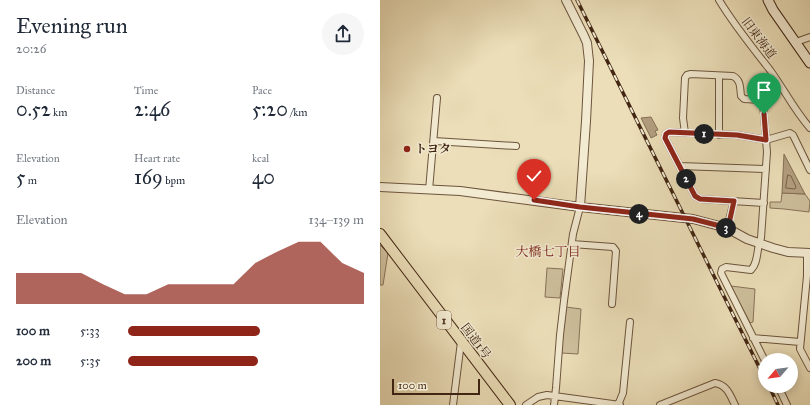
<!DOCTYPE html>
<meta charset="utf-8">
<style>
:root{--surface:#fff;--page:#f6f6f7;--text:#1f2937;--muted:#747a83;--accent:#8f2418}
body{margin:0;font-family:"IM FELL Great Primer","Noto Serif JP",serif;background:var(--page);color:var(--text);height:100vh;display:flex;flex-direction:column;font-size:15px;white-space:nowrap}
*{box-sizing:border-box;margin:0}
p{font-size:13px;color:var(--muted)}
.icon{flex:none;width:22px;height:22px;fill:none;stroke:currentColor;stroke-width:2;stroke-linecap:round;stroke-linejoin:round}
.map{position:relative;flex:1;overflow:hidden}
.details{display:flex;flex-direction:column;background:var(--surface);width:380px}
.details>*{flex:none}
.needle{width:26px;rotate:242deg}
.controls{position:absolute;left:378px;top:353px;display:grid;gap:8px}
.controls a{display:grid;place-items:center;width:40px;height:40px;border-radius:50%;background:var(--surface);box-shadow:0 2px 10px #0003;font-size:20px}
.scale{position:absolute;left:12px;bottom:10px;width:88px;box-sizing:border-box;padding-left:4px;border:2px solid #422613;border-top:0;font-size:11px;line-height:14px;white-space:nowrap;color:#422613;-webkit-text-stroke:3px #f2ead1;paint-order:stroke}
.pin{position:absolute;display:grid;place-items:center;width:34px;height:34px;color:#fff;margin:-41px -17px;border-radius:50% 50% 50% 0;rotate:-45deg;box-shadow:0 0 4px #0007}
.pin .icon{rotate:45deg}
.km{position:absolute;width:20px;height:20px;margin:-10px;border-radius:50%;background:#222;color:#fff;font-size:11px;line-height:20px;text-align:center}
.round{display:grid;place-items:center;flex:none;width:42px;height:42px;border-radius:21px;background:var(--page)}
.head{display:flex;align-items:center;justify-content:space-between;height:68px;padding:0 16px}
h1{font-size:22px;font-weight:600;line-height:30px}
.figures{display:grid;grid-template-columns:repeat(3,1fr);gap:6px;height:68px;padding:4px 16px}
.figures div{display:grid;align-content:center}
.figures b{font-size:20px;font-weight:600}
.figures small{font-size:11px;font-weight:400}
.figures p{font-size:11px}
.chart{height:112px;padding:8px 16px}
.chart p{display:flex;justify-content:space-between}
.chart svg{width:100%;height:72px;margin-top:4px;fill:var(--accent);opacity:.7}
ul{padding:0 16px;list-style:none;font-size:13px}
li{display:grid;grid-template-columns:64px 48px 1fr;align-items:center;height:30px}
li i{height:10px;border-radius:5px;background:var(--accent)}
main{display:flex;flex:1;min-height:0}
.map>svg:first-child{display:block}
</style>
<main>
<section class="details">
<div class="head"><div><h1>Evening run</h1><p>20:26</p></div><a class="round"><svg class="icon" aria-label="share" viewBox="0 0 24 24"><path d="M12 15V3M7 8l5-5 5 5M5 13v7h14v-7"/></svg></a></div>
<div class="figures">
<div><p>Distance</p><b>0.52<small> km</small></b></div>
<div><p>Time</p><b>2:46</b></div>
<div><p>Pace</p><b>5:20<small> /km</small></b></div>
</div>
<div class="figures">
<div><p>Elevation</p><b>5<small> m</small></b></div>
<div><p>Heart rate</p><b>169<small> bpm</small></b></div>
<div><p>kcal</p><b>40</b></div>
</div>
<div class="chart"><p><span>Elevation</span>134–139 m</p>
<svg viewBox="0 0 160 44" preserveAspectRatio="none"><path d="M0 44V25L10 25L20 25L30 25L40 32L50 38L60 38L70 32L80 32L90 32L100 32L110 19L120 12L130 6L140 6L150 19L160 25V44z"/></svg>
</div>
<ul>
<li><b>100 m</b>5:33<i style="width:56%"></i></li>
<li><b>200 m</b>5:35<i style="width:55%"></i></li>
</ul>
</section>
<div class="map">
<svg width="430" height="405" viewBox="0 0 430 405">
<rect width="100%" height="100%" fill="#ebdeb8"/>
<filter id="stains"><feTurbulence type="fractalNoise" baseFrequency=".005" numOctaves="4"/><feColorMatrix values="0 0 0 0 .2 0 0 0 0 .09 0 0 0 0 .02 0 0 0 .5 -.17"/></filter>
<radialGradient id="worn" r=".72"><stop offset=".6" stop-color="#630" stop-opacity="0"/><stop offset="1" stop-color="#630" stop-opacity=".3"/></radialGradient>
<path fill="#cebf9c" stroke="#887258" d="M402 193 425 194 430 201 429 212 404 209 390 208V202H401Z
M0 245 8 253 3 285H0Z
M167 268 183 269 180 298 165 297Z
M351 286 375 289 373 322 370 323Z
M186 307 201 309 198 354 181 353Z"/>
<path fill="#b29f80" stroke="#856f54" d="M271 117 278 130 275 131 277 135 271 138 261 118Z
M404 154 425 194 402 193Z"/>
<g fill="none" stroke-linecap="round" stroke-linejoin="round">
<path stroke="#7a624a" stroke-width="1" d="M408 175 411 176 416 187 415 189 406 188Z"/>
<defs>
<path id="minor" d="M339 0C354 25 372 47 390 70 404 89 414 110 430 128
M416 42 430 37
M305 133 303 118 305 78 307 75 311 74 353 76C361 80 360 88 361 96L364 99 381 100 383 103 387 152 381 238C376 249 379 262 371 270L346 267 342 269 341 273 385 361
M339 135V76
M54 141 136 146
M300 166 386 169
M49 190 57 98
M384 203 320 199 315 196 285 138 286 134 289 132 357 135 386 140 410 133 413 135 430 170
M347 228 354 201
M192 244 233 247 236 251 232 304
M427 253V276L420 349 430 368
M373 338 420 342
M398 386 407 405
M73 405 81 342
M146 405 158 397 167 395 240 405
M174 405 176 388 180 335 184 301 193 234 200 207
M238 405 243 393 250 322
M280 405 335 383C347 385 350 395 355 405"/>
<path id="tertiary" d="M186 0 204 36 207 43 209 61 206 121 200 207
M0 187 80 191 200 207 313 219 347 228 367 239 393 248 408 252 430 253"/>
<path id="secondary" d="M388 0 393 10 430 63"/>
<path id="trunk" d="M0 234 130 405"/>
</defs>
<use href="#minor" stroke="#6c543c" stroke-width="8"/>
<use href="#tertiary" stroke="#6c543c" stroke-width="10"/>
<use href="#secondary" stroke="#422613" stroke-width="11"/>
<use href="#trunk" stroke="#422613" stroke-width="12"/>
<use href="#minor" stroke="#f2ead1" stroke-width="6"/>
<use href="#tertiary" stroke="#f2ead1" stroke-width="8"/>
<use href="#secondary" stroke="#f2ead1" stroke-width="9"/>
<use href="#trunk" stroke="#ebdeb8" stroke-width="10"/>
<defs>
<path id="rail" d="M197 0 385 379
M389 386 398 405"/>
</defs>
<use href="#rail" stroke="#422613" stroke-width="3.5"/>
<use href="#rail" stroke="#f2ead1" stroke-width="2" stroke-dasharray="6" stroke-linecap="butt"/>
</g>
<g fill="none" stroke-linecap="round" stroke-linejoin="round">
<defs>
<path id="route" d="M154 200 200 207 313 219 348 228 354 201 320 199 315 196 285 138 286 134 289 132 357 135 386 140 384 114"/>
</defs>
<use href="#route" stroke="#fff" stroke-width="8"/>
<use href="#route" stroke="#8f2418" stroke-width="5"/>
</g>
<circle fill="#8f2418" stroke="#f2ead1" stroke-width="1.5" cx="27" cy="149" r="4"/>
<g text-anchor="middle" dominant-baseline="central" stroke-width="3" stroke-linejoin="round" paint-order="stroke">
<rect fill="#f2ead1" stroke="#77614c" stroke-width="1" x="57" y="311" width="14" height="18" rx="3"/>
<g font-size="11" font-weight="bold" fill="#422613">
<text x="64" y="320">1</text>
</g>
<g font-size="12" fill="#422613" stroke="#f2ead1">
<text transform="translate(379 38) rotate(53)">旧東海道</text>
<text transform="translate(96 341) rotate(53)">国道1号</text>
</g>
<g font-size="12" font-weight="bold" fill="#422613" stroke="#f2ead1" text-anchor="start">
<text x="35" y="149">トヨタ</text>
</g>
<g font-size="13" fill="#7a1f14" stroke="#f2ead1">
<text x="168" y="252">大橋七丁目</text>
</g>
</g>
<rect width="100%" height="100%" filter="url(#stains)"/>
<rect width="100%" height="100%" fill="url(#worn)"/>
</svg>
<div class="controls">
<a><svg class="needle" viewBox="-14 -14 28 28"><path d="M0-13l5 13h-10z" fill="#e53935"/><path d="M0 13l5-13h-10z" fill="#747a83"/></svg></a>
</div>
<div class="scale">100 m</div>
<div class="pin" style="left:384px;top:114px;background:#1e9e55"><svg class="icon" aria-label="arrive" viewBox="0 0 24 24"><path d="M6 21V4h12l-3 4 3 4H6"/></svg></div>
<div class="pin" style="left:154px;top:200px;background:#d93025"><svg class="icon" aria-label="check" viewBox="0 0 24 24"><path d="M5 12l5 5 9-10"/></svg></div>
<b class="km" style="left:324px;top:134px">1</b>
<b class="km" style="left:306px;top:179px">2</b>
<b class="km" style="left:346px;top:228px">3</b>
<b class="km" style="left:259px;top:214px">4</b>
</div>
</main>
